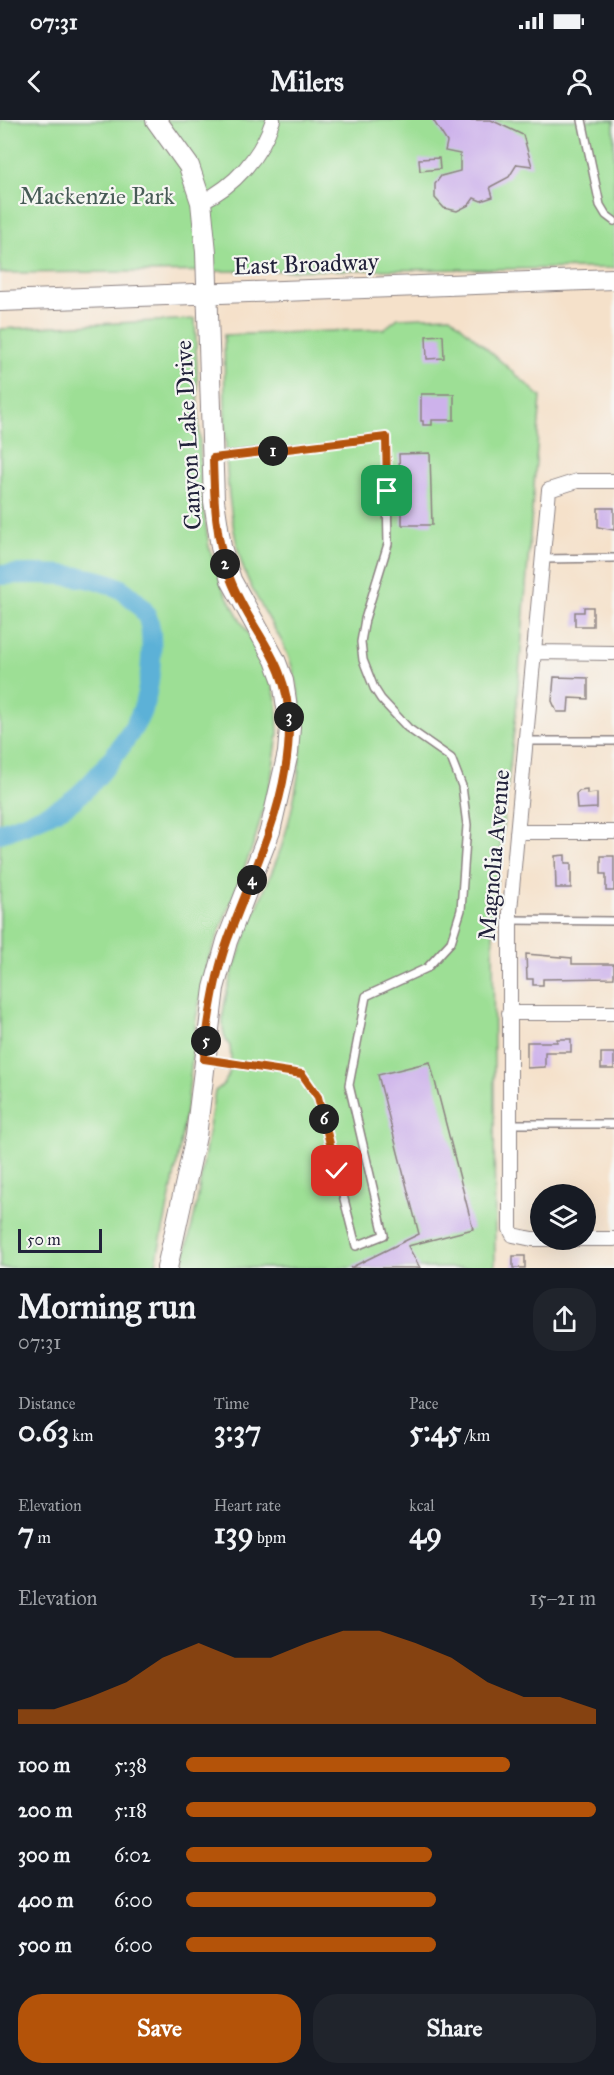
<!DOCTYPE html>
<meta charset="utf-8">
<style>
:root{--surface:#171b24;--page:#20242c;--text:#f1f3f6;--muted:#9ea1a6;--accent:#b45309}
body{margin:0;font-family:"IM FELL Great Primer",serif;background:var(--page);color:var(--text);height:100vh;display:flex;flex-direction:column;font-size:22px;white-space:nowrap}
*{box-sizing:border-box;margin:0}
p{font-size:20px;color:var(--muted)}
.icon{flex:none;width:33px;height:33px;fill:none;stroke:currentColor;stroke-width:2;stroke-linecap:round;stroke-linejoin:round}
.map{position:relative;height:1148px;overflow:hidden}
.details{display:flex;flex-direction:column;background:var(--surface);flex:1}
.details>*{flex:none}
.buttons{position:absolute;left:530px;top:1064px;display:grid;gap:12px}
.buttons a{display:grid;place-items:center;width:66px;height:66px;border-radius:50%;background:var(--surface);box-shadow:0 6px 24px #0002;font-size:30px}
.scale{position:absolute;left:18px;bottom:15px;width:84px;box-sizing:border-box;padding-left:6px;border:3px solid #22223b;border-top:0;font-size:16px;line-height:21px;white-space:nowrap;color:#22223b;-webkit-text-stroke:4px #f6f6f2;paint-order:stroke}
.pin{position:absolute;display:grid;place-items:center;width:51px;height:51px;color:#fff;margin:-26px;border-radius:12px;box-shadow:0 3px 9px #0006}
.km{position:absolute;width:30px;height:30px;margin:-15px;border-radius:50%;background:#222;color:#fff;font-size:16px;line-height:30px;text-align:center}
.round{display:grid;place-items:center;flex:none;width:63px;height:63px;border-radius:24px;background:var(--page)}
.summary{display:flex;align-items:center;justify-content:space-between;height:102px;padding:0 18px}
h1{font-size:33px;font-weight:800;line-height:45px}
.figures{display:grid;grid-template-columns:repeat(3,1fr);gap:9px;height:102px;padding:6px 18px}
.figures div{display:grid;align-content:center}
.figures b{font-size:30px;font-weight:800}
.figures small{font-size:16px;font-weight:400}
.figures p{font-size:16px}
.chart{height:168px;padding:12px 18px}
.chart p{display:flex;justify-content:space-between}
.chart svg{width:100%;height:108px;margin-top:6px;fill:var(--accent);opacity:.7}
.button{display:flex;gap:12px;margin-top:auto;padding:12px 18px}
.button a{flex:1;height:69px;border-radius:24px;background:var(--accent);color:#fff;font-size:24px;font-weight:800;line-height:69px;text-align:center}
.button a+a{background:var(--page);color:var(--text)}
ul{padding:0 18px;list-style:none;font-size:20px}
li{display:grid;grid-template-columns:96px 72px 1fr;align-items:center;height:45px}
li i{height:15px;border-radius:8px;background:var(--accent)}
.status{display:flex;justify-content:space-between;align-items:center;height:42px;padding:0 30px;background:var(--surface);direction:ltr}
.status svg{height:16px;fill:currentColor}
header{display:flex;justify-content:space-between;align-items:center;height:78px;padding:0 18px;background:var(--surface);font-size:27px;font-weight:800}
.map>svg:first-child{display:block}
</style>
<div class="status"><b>07:31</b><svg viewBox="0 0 49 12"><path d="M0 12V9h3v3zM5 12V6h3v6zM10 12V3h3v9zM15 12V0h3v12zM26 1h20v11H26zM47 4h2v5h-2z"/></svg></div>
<header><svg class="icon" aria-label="back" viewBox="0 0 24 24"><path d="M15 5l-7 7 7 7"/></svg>Milers<svg class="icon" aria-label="person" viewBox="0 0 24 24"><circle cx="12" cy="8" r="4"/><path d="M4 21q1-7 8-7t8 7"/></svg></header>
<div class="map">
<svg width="614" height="1148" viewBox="0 0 614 1148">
<rect width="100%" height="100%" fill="#f6f6f2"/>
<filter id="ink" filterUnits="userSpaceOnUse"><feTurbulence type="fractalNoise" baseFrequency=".0167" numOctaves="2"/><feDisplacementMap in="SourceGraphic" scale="12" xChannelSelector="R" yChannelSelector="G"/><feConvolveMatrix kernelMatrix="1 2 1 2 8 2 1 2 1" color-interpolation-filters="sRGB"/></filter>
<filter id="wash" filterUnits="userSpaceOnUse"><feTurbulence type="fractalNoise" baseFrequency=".008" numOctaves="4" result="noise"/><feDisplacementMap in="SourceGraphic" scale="24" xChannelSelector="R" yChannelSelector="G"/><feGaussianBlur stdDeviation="1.35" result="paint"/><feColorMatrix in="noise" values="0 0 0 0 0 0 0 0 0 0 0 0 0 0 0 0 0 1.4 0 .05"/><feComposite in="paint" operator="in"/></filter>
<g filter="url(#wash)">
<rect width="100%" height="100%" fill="#f5e1ca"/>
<path fill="#9ddf95" stroke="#608068" stroke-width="1.5" d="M0 0H614V148L0 153Z
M450 196 541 277 516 593 493 794 495 1148H182L196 1088 215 971C232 961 232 944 230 926 200 895 272 762 283 722 292 692 299 659 301 628 304 593 298 554 282 522 268 496 249 469 241 441 221 368 226 290 224 215L384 209 398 198Z
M195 199 202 378 209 427 223 469 268 549 277 583 278 614 271 660 254 723 209 838 196 898 188 978 177 1043 155 1148H0V209Z"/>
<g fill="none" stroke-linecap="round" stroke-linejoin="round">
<path stroke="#5bb1d7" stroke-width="20" d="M0 455C34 453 85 452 117 467 125 471 139 483 144 491 157 508 150 565 144 585 135 613 92 668 67 684 47 697 22 705 0 713"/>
</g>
<g id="blocks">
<path fill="#cdb2eb" d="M433 0H491L523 15 532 46 517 44 509 57 490 67 493 77 481 81 474 78 469 85 457 91 444 88 435 78V64L441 56 460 51V34L445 31 447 22Z
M439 38 440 49 420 51 419 39Z
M443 215 444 238 427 239 426 216Z
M421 274H454V300H432V305H423V301H421Z
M430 333 432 405H402V382L393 383V370H400L399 334Z
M598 388H614V410L598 407Z
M584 487H593V506H575V492H584Z
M554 557 588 558V579L569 578 568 592H557L552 581Z
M587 670V674L597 673V688L577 689 576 674 579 671Z
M565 735V743H571V768H556L555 736Z
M601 736H614V771H606V754H601Z
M526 834 572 838V844H614V858L543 859V865H533V859H527Z
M557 919H571V932H545V947L527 948V922H557Z
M601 933H614V949H601Z
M430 942 473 1109 408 1126 420 1148H350L419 1114 378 955Z
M513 1136H525V1148H513Z"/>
</g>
</g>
<g filter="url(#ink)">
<use href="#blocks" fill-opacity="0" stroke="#8c8282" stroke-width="1.5"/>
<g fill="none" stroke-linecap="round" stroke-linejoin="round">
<defs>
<path id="lane" d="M582 0 600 85 606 95 614 101
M542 439 614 438
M526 621H614
M509 800 614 801
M207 940 302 954 318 977 356 1126 384 1115 349 965 366 876 427 848 451 822 461 790 467 705 462 666 451 638 408 608 381 579 374 568 363 540 361 522 365 499 388 424 386 317 215 337
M509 1004H614"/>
<path id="street" d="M201 82C235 66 261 36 273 0
M614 361H577L549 370 510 790V1109L513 1115 532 1119H614
M533 532 614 533
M517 712H614
M509 893H614"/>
<path id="secondary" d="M156 0 189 46 201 82 206 132 214 381 221 427 231 460 275 540 283 561 290 607 288 633 270 711 227 821 214 868 196 1016 167 1148
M0 181 614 159"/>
</defs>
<use href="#lane" stroke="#8c8282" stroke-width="10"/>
<use href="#street" stroke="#8c8282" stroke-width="16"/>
<use href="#secondary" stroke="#8c8282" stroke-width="22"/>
<use href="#lane" stroke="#fff" stroke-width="7"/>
<use href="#street" stroke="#fff" stroke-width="14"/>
<use href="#secondary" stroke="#fff" stroke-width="20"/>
</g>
</g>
<g fill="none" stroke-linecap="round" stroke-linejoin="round" filter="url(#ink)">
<defs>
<path id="route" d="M337 1051 318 977 302 954 204 939C208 899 214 858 228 819 253 751 289 682 289 607 290 539 251 514 230 458 215 419 214 379 213 338L386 317 387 371"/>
</defs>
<use href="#route" stroke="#fff" stroke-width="12"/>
<use href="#route" stroke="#b45309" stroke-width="8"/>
</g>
<g text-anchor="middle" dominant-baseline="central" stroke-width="4.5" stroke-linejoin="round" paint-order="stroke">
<g font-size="24" fill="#475b56" stroke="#f6f6f2">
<text x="97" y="76">Mackenzie Park</text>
</g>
<g font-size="24" fill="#22223b" stroke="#f6f6f2">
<text transform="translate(306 144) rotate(-2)">East Broadway</text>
<text transform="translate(188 315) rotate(-93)">Canyon Lake Drive</text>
<text transform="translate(494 735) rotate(-85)">Magnolia Avenue</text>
</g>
</g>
</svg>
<div class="buttons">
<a><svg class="icon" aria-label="layers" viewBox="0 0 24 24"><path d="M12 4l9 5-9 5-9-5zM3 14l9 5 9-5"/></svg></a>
</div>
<div class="scale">50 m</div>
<div class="pin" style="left:387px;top:371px;background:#1e9e55"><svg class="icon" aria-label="arrive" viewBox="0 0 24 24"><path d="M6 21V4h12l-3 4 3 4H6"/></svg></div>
<div class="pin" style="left:337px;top:1051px;background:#d93025"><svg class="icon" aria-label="check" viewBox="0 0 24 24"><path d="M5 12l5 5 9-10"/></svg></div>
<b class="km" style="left:273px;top:331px">1</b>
<b class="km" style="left:225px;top:444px">2</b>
<b class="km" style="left:289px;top:597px">3</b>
<b class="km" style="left:252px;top:760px">4</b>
<b class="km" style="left:206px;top:921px">5</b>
<b class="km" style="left:324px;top:999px">6</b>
</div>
<section class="details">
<div class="summary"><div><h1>Morning run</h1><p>07:31</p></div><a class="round"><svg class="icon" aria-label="share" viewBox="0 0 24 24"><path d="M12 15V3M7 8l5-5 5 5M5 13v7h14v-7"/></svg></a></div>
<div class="figures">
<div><p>Distance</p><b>0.63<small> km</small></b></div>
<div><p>Time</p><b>3:37</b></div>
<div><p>Pace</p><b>5:45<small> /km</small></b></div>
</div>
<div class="figures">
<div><p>Elevation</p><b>7<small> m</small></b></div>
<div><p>Heart rate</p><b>139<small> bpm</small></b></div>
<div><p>kcal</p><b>49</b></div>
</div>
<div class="chart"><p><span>Elevation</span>15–21 m</p>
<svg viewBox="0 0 160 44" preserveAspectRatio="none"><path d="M0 44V38L10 38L20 33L30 27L40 17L50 11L60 17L70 17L80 11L90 6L100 6L110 11L120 17L130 27L140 33L150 33L160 38V44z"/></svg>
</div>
<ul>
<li><b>100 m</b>5:38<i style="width:79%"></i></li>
<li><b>200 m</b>5:18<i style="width:100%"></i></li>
<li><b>300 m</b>6:02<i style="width:60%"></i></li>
<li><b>400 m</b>6:00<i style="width:61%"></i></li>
<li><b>500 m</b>6:00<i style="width:61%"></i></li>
</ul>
<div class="button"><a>Save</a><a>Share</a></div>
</section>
